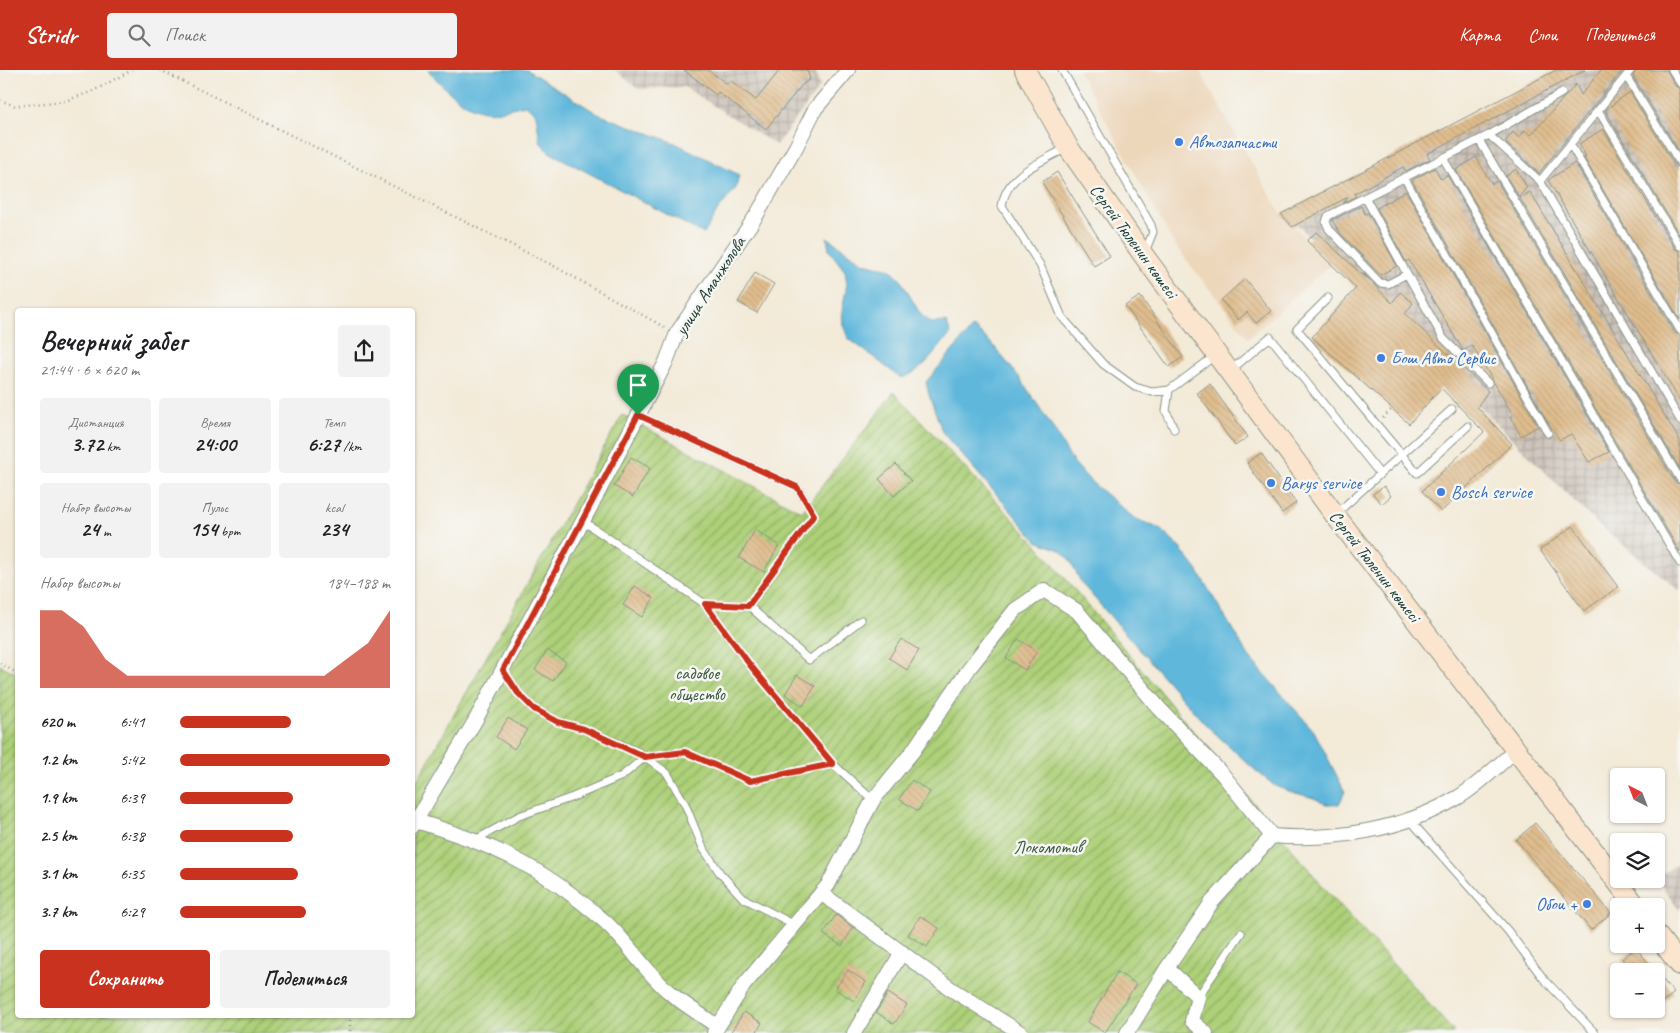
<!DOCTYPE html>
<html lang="ru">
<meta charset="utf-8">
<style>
:root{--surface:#fff;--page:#f2f2f2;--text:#202124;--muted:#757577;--accent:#c8321e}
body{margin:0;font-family:Caveat,sans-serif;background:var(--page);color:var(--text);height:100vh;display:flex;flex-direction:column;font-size:19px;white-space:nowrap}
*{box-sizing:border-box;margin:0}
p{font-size:16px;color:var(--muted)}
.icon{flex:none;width:28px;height:28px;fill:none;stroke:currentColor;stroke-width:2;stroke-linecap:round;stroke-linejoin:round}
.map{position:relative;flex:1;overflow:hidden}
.panel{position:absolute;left:15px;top:238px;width:400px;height:710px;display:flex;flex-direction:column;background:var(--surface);border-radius:5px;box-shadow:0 1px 4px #0004}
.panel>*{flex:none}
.needle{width:32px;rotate:318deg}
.controls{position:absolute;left:1610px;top:698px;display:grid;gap:10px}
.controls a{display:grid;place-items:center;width:55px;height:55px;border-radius:5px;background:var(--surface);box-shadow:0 1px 4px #0004;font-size:25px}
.pin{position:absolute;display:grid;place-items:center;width:42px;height:42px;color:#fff;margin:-51px -21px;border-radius:50% 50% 50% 0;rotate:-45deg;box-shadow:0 0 5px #0007}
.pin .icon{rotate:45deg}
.round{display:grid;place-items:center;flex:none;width:52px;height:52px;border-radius:5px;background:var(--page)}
.summary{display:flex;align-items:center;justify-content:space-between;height:85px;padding:0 25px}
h1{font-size:28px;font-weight:600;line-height:38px}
.stats{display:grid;grid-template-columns:repeat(3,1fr);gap:8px;height:85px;padding:5px 25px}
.stats div{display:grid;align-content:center;border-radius:5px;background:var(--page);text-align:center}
.stats b{font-size:21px;font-weight:600}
.stats small{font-size:14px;font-weight:400}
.stats p{font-size:14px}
.chart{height:140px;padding:10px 25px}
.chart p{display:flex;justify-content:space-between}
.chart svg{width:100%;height:90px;margin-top:5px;fill:var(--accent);opacity:.7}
.cta{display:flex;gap:10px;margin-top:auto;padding:10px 25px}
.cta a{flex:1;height:58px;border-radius:5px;background:var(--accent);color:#fff;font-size:20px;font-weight:600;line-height:58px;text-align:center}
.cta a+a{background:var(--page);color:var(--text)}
ul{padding:0 25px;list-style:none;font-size:16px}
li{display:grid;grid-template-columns:80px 60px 1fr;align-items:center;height:38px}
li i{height:12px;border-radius:6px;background:var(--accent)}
header{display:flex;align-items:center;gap:30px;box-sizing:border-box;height:70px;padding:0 25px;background:var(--accent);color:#fff}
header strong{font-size:24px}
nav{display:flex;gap:28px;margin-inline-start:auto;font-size:18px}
.search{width:350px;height:45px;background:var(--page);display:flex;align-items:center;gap:12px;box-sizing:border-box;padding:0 18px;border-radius:5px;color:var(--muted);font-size:19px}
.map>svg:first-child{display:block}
</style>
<header>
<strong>Stridr</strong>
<div class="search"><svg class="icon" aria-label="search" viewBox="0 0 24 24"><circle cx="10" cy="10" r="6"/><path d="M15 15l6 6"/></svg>Поиск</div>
<nav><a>Карта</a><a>Слои</a><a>Поделиться</a></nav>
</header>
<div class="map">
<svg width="1680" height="963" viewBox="0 0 1680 963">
<defs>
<pattern id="industrial-grid" width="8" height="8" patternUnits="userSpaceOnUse" patternTransform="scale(1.25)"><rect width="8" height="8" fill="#ccc2b9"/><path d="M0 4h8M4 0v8" fill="none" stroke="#a59f97"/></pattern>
<pattern id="garden-furrows" width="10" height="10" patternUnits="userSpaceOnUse" patternTransform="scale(1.25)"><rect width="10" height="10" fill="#add078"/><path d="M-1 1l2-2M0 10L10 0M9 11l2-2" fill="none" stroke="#8caa63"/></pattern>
<pattern id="building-back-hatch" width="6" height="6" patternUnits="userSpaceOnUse" patternTransform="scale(1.25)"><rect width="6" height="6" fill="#e0bd8e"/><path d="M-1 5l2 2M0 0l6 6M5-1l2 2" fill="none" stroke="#c0a37b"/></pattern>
</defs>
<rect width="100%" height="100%" fill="#f6f6f2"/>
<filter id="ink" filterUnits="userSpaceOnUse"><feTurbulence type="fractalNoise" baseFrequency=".02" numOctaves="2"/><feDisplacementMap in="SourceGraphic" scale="10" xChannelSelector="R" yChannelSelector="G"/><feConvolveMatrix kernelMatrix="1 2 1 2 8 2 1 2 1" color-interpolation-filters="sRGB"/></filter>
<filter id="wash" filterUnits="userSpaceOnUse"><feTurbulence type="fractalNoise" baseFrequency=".0096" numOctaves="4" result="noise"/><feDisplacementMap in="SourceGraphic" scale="20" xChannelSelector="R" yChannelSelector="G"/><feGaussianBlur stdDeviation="1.12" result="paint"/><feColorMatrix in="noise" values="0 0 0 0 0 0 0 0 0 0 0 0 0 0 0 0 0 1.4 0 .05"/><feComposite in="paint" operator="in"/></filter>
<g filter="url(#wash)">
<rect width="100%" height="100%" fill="#f3ead8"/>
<path fill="#edd7bb" d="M1078 0H1199L1281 144 1331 194 1248 268 1174 174Z"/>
<path fill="url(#industrial-grid)" d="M615 0H815L820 17 776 75 684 17 638 19Z
M1562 0H1680V521L1594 451 1289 146Z
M1680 792V841L1656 808Z"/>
<path fill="url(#garden-furrows)" stroke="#668656" d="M894 322 1038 476 1322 815 1455 963H0V595L18 604V945H412L413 718 622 345 802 442Z"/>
<path fill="#5fb7dc" stroke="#3f7a88" d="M428 0H527L598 44 675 73 739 105 736 118 718 140 704 164 549 82 540 72 536 44 526 35C518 36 509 39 500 41 469 46 446 20 428 0Z
M827 167 863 193 890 199 900 209 921 245 932 253 946 252 951 264C934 281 925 301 901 308L848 268 843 255 842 241 847 214 845 201 829 180Z
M973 257 992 274 1019 307 1050 353 1071 389 1090 411 1134 448 1160 459 1180 478 1197 500 1249 587 1314 661 1345 722 1339 734H1326L1314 728 1288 721 1275 716 1255 700 1204 653 1082 514 1070 490 1060 480 1037 471 943 363 929 325 926 312Z"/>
<g id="blocks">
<path fill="url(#building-back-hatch)" d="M684 0H708L727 14 730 10 756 30 780 0H807L810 9 802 15 766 59 718 22 716 25Z
M1556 0H1585L1427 84 1430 89 1406 101 1403 97 1354 124 1356 126 1343 133 1348 127 1292 157 1281 144Z
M1601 0H1623L1539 103 1505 72 1513 62 1519 68 1525 60 1531 65 1576 14 1581 25Z
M1636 0H1667L1675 16 1680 18V83L1639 16 1633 6Z
M1630 22 1675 96 1680 98V166L1605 40Z
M1603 59 1675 179 1680 181V250L1584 88 1586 86 1579 74Z
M1476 87 1492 114 1497 111 1675 412 1680 414V482L1456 100Z
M1575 93 1675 263 1680 265V331L1548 110Z
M1435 98 1441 109 1447 105 1609 382 1589 392 1571 364 1560 370 1547 351 1412 110Z
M1516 99 1527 117 1519 127 1506 106Z
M1057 102 1110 186 1094 196 1042 112Z
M1406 121 1538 356 1521 366 1510 347 1513 345 1472 275 1463 281 1462 279 1409 190 1406 192 1377 138Z
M1530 122 1680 371V399L1520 128Z
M1361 136 1365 144 1368 143 1397 196 1380 205 1340 163 1332 150Z
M1316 162 1367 209 1363 203 1392 233 1400 222 1413 233 1405 244 1488 321 1477 337 1512 374 1441 442 1422 421 1484 362 1441 318 1409 354 1312 267 1356 218 1307 171Z
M755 203 774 214 757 243 738 232Z
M1245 209 1271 241 1256 253 1247 242 1238 250 1221 230Z
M1140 226 1183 287 1169 297 1125 236Z
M1210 314 1248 367 1235 376 1197 323Z
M1261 383 1296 433 1282 443 1247 393Z
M631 387 650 398 633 427 614 416Z
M896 394 911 411 894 426 879 409Z
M1384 416 1391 426 1382 434 1373 424Z
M1573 456 1618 517 1584 541 1540 480Z
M755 460 779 475 764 502 739 488Z
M635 516 654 528 642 547 623 535Z
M901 569 919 580 907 600 889 588Z
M1018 569 1037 581 1025 600 1006 588Z
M547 580 566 592 553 611 535 600Z
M797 605 815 616 803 636 785 624Z
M508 648 527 660 514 679 496 667Z
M912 710 930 722 918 741 899 729Z
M1535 753 1611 843 1591 860 1516 770Z
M836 845 853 858 842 876 823 864Z
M920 846 939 858 927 877 908 865Z
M1636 878 1645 889 1655 901H1632L1622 889Z
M848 900 866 912 854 931 835 919Z
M1117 902 1136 914 1105 963 1088 952Z
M1656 902 1674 923 1656 938Z
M888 923 907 935 894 954 876 942Z
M744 942 762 953 756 963H730Z"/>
</g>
</g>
<g filter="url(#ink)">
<use href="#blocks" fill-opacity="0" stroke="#899486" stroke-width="1"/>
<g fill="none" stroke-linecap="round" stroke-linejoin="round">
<defs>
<path id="service" d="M1062 0 1151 155 1153 162 1145 182
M1672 0 1680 13
M1626 6 1680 93
M1598 40 1680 176
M1489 65 1562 23
M1479 70 1680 409
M1570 74 1680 260
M1066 78C1040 93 1006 104 1002 136L1040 195 1062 247 1103 294 1135 317 1152 322 1169 320
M1443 88 1680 493
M1404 107 1548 363
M1540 111 1631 0
M1365 127 1407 204
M1328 228 1297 259 1417 403 1468 356
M1231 300 1270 267 1380 404
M1488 313 1443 268 1407 204 1388 214 1380 213 1329 159 1326 152 1328 146 1489 65 1540 111 1680 350
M638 345 797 417 814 445 749 536 705 534
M1174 359 1166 341 1169 320 1216 285
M1337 443 1452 339
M583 451 705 534 750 595 833 694
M749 536 809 590 861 550
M503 600 518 623 534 639 558 652 584 659 640 683 667 703 685 734 703 778 720 803 743 828 795 855
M1410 750 1508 861 1543 908 1595 963
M475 770 519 746 573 727 622 706 645 687 685 682 750 711 833 694 873 730
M1198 927 1241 863"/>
<path id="minor" d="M416 751C492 774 541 796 602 849 627 870 644 901 669 922 684 935 702 945 718 957
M412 757 475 651 591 436 666 292 677 263 756 146 796 77 815 39 848 0
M821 823 951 919 1021 963
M1167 898 1198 927 1192 951 1206 963
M714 963 744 915 828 815 873 730 913 681 970 597 1015 540 1044 520 1077 541 1159 638 1223 705 1272 766C1333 771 1403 760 1457 728 1478 716 1498 695 1517 679
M854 963 902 882
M1127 963 1167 898 1212 832 1272 766"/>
<path id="secondary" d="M1025 0 1068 77 1144 186 1335 445 1636 836
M1656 864 1680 895"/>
</defs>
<use href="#service" stroke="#899486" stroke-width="9"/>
<use href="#minor" stroke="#899486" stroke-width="16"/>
<use href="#secondary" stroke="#899486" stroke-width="22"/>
<path stroke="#899486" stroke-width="2.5" stroke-dasharray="1 4" stroke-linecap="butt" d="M160 0 552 195 666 258
M0 30 15 36 65 31 91 22 132 0
M1383 348 1392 339
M0 593 18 604
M350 945V963"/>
<use href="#service" stroke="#fff" stroke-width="7"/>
<use href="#minor" stroke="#fff" stroke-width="14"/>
<use href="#secondary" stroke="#fce5cf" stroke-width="20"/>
</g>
</g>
<g fill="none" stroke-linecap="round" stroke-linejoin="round" filter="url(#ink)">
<defs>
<path id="route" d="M638 345 797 417 814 445 748 536 705 534 750 595 833 694 750 711 685 682 645 687 584 659 558 652 534 639 518 623 503 600Z"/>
</defs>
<use href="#route" stroke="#fff" stroke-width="10"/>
<use href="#route" stroke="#c8321e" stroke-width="6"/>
</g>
<g fill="#3f7fe0" stroke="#f6f6f2" stroke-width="2">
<circle cx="1179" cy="72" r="5"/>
<circle cx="1381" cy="288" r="5"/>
<circle cx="1271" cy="413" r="5"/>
<circle cx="1441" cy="422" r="5"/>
<circle cx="1587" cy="834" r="5"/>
</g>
<g text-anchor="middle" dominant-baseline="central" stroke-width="5" stroke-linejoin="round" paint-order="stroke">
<g font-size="18" fill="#366cbe" stroke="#f6f6f2" text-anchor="start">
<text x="1189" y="72">Автозапчасти</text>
<text x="1391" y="288">Бош Авто Сервис</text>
<text x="1281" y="413">Barys service</text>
<text x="1451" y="422">Bosch service</text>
<text x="1577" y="834" text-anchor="end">Обои +</text>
</g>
<g font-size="18" fill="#1f3d34" stroke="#f6f6f2">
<text transform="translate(1134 171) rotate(54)">Сергей Тюленин көшесі</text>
<text transform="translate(710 216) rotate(-57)">улица Аманжолова</text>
<text transform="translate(1375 496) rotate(52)">Сергей Тюленин көшесі</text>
</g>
<g font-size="18" fill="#3b5a42" stroke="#f6f6f2">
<text x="697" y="603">садовое<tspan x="697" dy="21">общество</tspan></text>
<text x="1048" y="777">Локомотив</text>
</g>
</g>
</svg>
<div class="controls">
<a><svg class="needle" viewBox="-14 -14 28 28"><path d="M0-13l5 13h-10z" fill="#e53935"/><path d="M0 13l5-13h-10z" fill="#757577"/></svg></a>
<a><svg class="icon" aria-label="layers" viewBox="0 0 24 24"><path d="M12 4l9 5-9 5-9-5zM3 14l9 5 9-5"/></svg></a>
<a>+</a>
<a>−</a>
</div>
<div class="pin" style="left:638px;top:345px;background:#1e9e55"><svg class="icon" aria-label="arrive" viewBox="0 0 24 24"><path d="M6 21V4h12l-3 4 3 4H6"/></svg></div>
<section class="panel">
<div class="summary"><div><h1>Вечерний забег</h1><p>21:44 · 6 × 620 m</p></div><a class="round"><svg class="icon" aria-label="share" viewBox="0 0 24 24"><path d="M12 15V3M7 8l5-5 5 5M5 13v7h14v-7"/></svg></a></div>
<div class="stats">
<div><p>Дистанция</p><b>3.72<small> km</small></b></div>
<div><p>Время</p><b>24:00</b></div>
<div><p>Темп</p><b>6:27<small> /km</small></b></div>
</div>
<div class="stats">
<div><p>Набор высоты</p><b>24<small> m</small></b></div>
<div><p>Пульс</p><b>154<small> bpm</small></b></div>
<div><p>kcal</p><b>234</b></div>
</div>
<div class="chart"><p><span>Набор высоты</span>184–188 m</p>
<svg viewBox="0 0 160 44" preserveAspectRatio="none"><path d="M0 44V6L10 6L20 14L30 30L40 38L50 38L60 38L70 38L80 38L90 38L100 38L110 38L120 38L130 38L140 30L150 22L160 6V44z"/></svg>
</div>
<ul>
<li><b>620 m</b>6:41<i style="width:53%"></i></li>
<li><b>1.2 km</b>5:42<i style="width:100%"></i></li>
<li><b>1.9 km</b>6:39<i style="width:54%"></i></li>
<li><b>2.5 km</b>6:38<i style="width:54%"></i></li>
<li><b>3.1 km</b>6:35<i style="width:56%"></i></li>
<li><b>3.7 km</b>6:29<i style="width:60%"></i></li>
</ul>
<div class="cta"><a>Сохранить</a><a>Поделиться</a></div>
</section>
</div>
